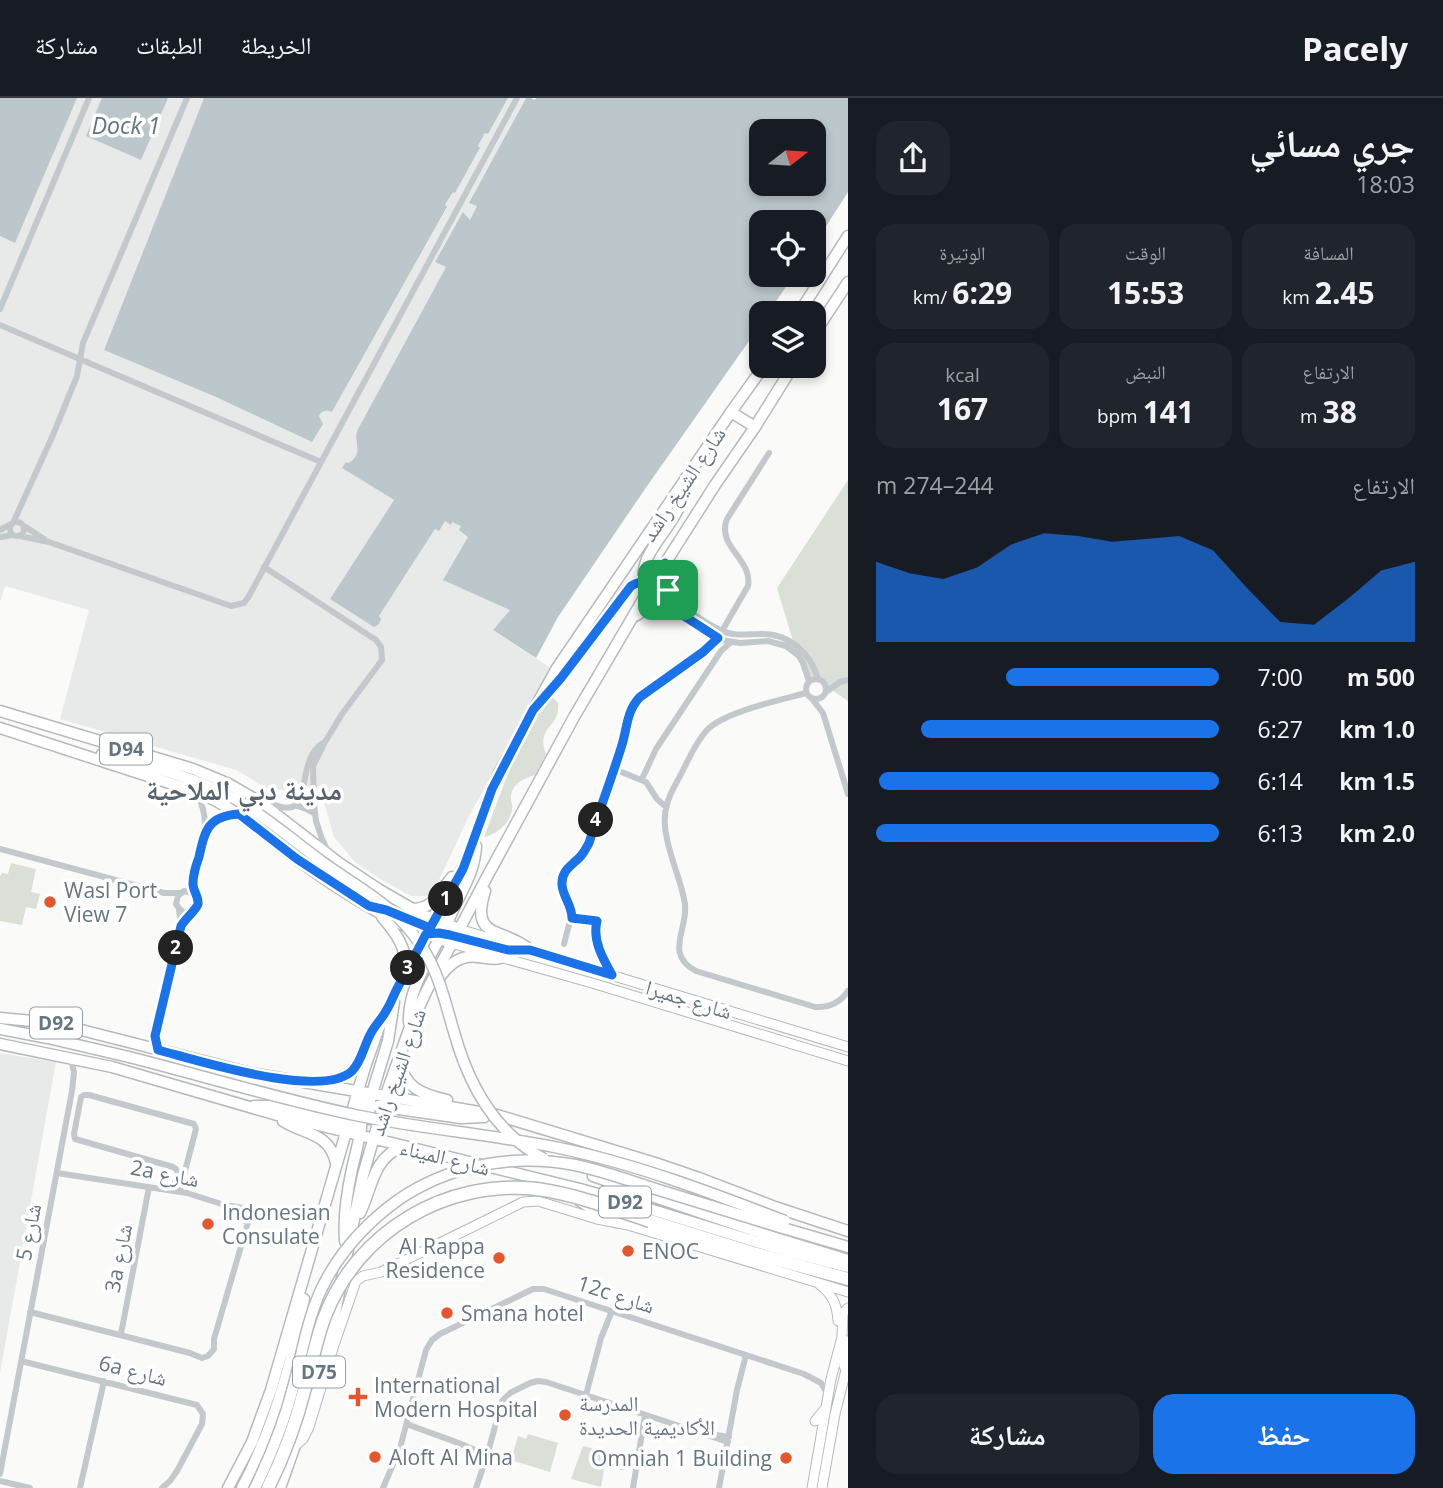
<!DOCTYPE html>
<html lang="ar">
<meta charset="utf-8">
<style>
:root{--surface:#171b24;--page:#20242c;--text:#f1f3f6;--muted:#9ea1a6;--line:#363941;--accent:#1a73e8}
body{margin:0;font-family:"Open Sans","Noto Naskh Arabic",sans-serif;background:var(--page);color:var(--text);direction:rtl;height:100vh;display:flex;flex-direction:column;font-size:26px;white-space:nowrap}
*{box-sizing:border-box;margin:0}
p{font-size:23px;color:var(--muted)}
.icon{flex:none;width:38px;height:38px;fill:none;stroke:currentColor;stroke-width:2;stroke-linecap:round;stroke-linejoin:round}
.map{position:relative;flex:1;overflow:hidden;direction:ltr}
.drawer{display:flex;flex-direction:column;background:var(--surface);width:595px}
.drawer>*{flex:none}
.needle{width:46px;rotate:73deg}
.tools{position:absolute;left:749px;top:21px;display:grid;gap:14px}
.tools a{display:grid;place-items:center;width:77px;height:77px;border-radius:14px;background:var(--surface);box-shadow:0 4px 10px #0003;font-size:35px}
.pin{position:absolute;display:grid;place-items:center;width:60px;height:60px;color:#fff;margin:-30px;border-radius:14px;box-shadow:0 4px 10px #0006}
.km{position:absolute;width:35px;height:35px;margin:-18px;border-radius:50%;background:#222;color:#fff;font-size:19px;line-height:35px;text-align:center}
.round{display:grid;place-items:center;flex:none;width:74px;height:74px;border-radius:21px;background:var(--page)}
.summary{display:flex;align-items:center;justify-content:space-between;height:119px;padding:0 28px}
h1{font-size:38px;font-weight:700;line-height:52px}
.metrics{display:grid;grid-template-columns:repeat(3,1fr);gap:10px;height:119px;padding:7px 28px}
.metrics div{display:grid;align-content:center;border-radius:18px;background:var(--page);text-align:center}
.metrics b{font-size:30px;font-weight:700}
.metrics small{font-size:19px;font-weight:400}
.metrics p{font-size:19px}
.chart{height:196px;padding:14px 28px}
.chart p{display:flex;justify-content:space-between}
.chart svg{width:100%;height:126px;margin-top:7px;fill:var(--accent);opacity:.7}
.primary-button{display:flex;gap:14px;margin-top:auto;padding:14px 28px}
.primary-button a{flex:1;height:80px;border-radius:21px;background:var(--accent);color:#fff;font-size:28px;font-weight:700;line-height:80px;text-align:center}
.primary-button a+a{background:var(--page);color:var(--text)}
ul{padding:0 28px;list-style:none;font-size:23px}
li{display:grid;grid-template-columns:112px 84px 1fr;align-items:center;height:52px}
li i{height:18px;border-radius:9px;background:var(--accent)}
header{display:flex;align-items:center;gap:42px;box-sizing:border-box;height:98px;padding:0 35px;background:var(--surface);border-bottom:2px solid var(--line)}
header strong{font-size:33px}
nav{display:flex;gap:38px;margin-inline-start:auto;font-size:24px}
main{display:flex;flex:1;min-height:0}
.map>svg:first-child{display:block}
</style>
<header>
<strong>Pacely</strong>
<nav><a>الخريطة</a><a>الطبقات</a><a>مشاركة</a></nav>
</header>
<main>
<section class="drawer">
<div class="summary"><div><h1>جري مسائي</h1><p>18:03</p></div><a class="round"><svg class="icon" aria-label="share" viewBox="0 0 24 24"><path d="M12 15V3M7 8l5-5 5 5M5 13v7h14v-7"/></svg></a></div>
<div class="metrics">
<div><p>المسافة</p><b>2.45<small> km</small></b></div>
<div><p>الوقت</p><b>15:53</b></div>
<div><p>الوتيرة</p><b>6:29<small> /km</small></b></div>
</div>
<div class="metrics">
<div><p>الارتفاع</p><b>38<small> m</small></b></div>
<div><p>النبض</p><b>141<small> bpm</small></b></div>
<div><p>kcal</p><b>167</b></div>
</div>
<div class="chart"><p><span>الارتفاع</span>244–274 m</p>
<svg viewBox="0 0 160 44" preserveAspectRatio="none"><path d="M0 44V16L10 20L20 22L30 18L40 10L50 6L60 7L70 9L80 8L90 7L100 12L110 25L120 37L130 38L140 29L150 19L160 16V44z"/></svg>
</div>
<ul>
<li><b>500 m</b>7:00<i style="width:62%"></i></li>
<li><b>1.0 km</b>6:27<i style="width:87%"></i></li>
<li><b>1.5 km</b>6:14<i style="width:99%"></i></li>
<li><b>2.0 km</b>6:13<i style="width:100%"></i></li>
</ul>
<div class="primary-button"><a>حفظ</a><a>مشاركة</a></div>
</section>
<div class="map">
<svg width="848" height="1390" viewBox="0 0 848 1390">
<rect width="100%" height="100%" fill="#fafaf8"/>
<path fill="#e8e9e9" d="M0 0H204L104 252 216 299 312 344 320 322 319 318 321 314 325 312 332 314 447 110 445 108 453 94 455 95 480 51 478 49 485 35 488 36 508 0H526L501 47 475 106 477 108 470 123 442 166 446 169 358 331 356 343 358 354 356 360 342 370 394 402 330 501 379 518 435 431 445 423 457 425 461 428 468 439 510 513 493 532 552 571 469 718 434 793 428 798H411L380 781 355 764 334 739 320 690 270 692 236 672 60 621 89 512 5 488 0 504Z
M0 955 56 964 0 1275Z"/>
<path fill="#dadfd7" d="M848 382V603L802 572 777 490Z
M553 600 558 605C561 630 535 628 546 656L535 677C523 681 511 686 511 700 511 708 513 704 512 712 509 726 497 736 484 739L512 665 547 603Z
M11 765 36 771 31 794 40 796 36 811 26 809 22 827 0 823V778L2 775 8 776Z
M528 1336 558 1345 550 1374 511 1362 518 1338 526 1341Z
M583 1348 607 1354 601 1389 571 1381Z"/>
<path fill="#bbc7cb" fill-rule="evenodd" d="M0 0H77L15 145 0 138Z
M102 0H168L141 62 86 38Z
M204 0H508L488 36 485 35 478 48 480 50 455 95 453 94 445 107 447 109 332 314C326 312 322 312 319 318L323 326 312 344 216 299 104 252Z
M526 0H531L535 2 536 0H848V94L814 147V124H761V177H794L768 215H761V226L645 391 558 519 536 560 493 532 510 512 443 482 468 439 459 432 461 428 452 424 451 427 445 423 439 433 435 431 379 518 381 521 379 526 374 529 330 501 394 402 342 370 346 364 349 365C365 354 352 345 358 331L446 169 435 164 463 114 470 122 477 108 469 105ZM814 33V86H761V33Z"/>
<g fill="none" stroke-linecap="round" stroke-linejoin="round">
<defs>
<path id="secondary" d="M459 831 848 949
M451 845 592 885 848 963
M820 1187C833 1197 837 1207 838 1223
M844 1268 848 1243
M815 1323 825 1311
M296 1347 303 1341 309 1329 334 1247 356 1183 363 1178 381 1174 523 1104 538 1103 597 1121 628 1127 848 1194
M812 1390 831 1281 842 1239 843 1215 848 1210
M822 1390 835 1316 848 1264"/>
<path id="primary" d="M799 215 848 138
M814 236 848 184
M731 314 755 329
M665 465 666 486 672 500
M645 487C637 461 663 439 675 417 681 407 684 396 688 386
M637 517 650 507 665 506
M546 598 583 552 630 488C638 483 643 483 652 486
M0 613 193 671 227 685 260 704 339 765 378 791 423 817 459 831
M0 630 197 694C235 709 263 736 295 760 328 784 364 808 401 826 417 833 434 839 451 845
M102 656C149 668 196 679 239 703
M485 793C469 843 505 829 530 852
M413 811C434 811 440 793 452 779
M395 815 435 832
M382 819C396 835 407 850 406 872
M446 830C454 802 475 779 476 748
M451 837C477 844 503 855 530 852
M440 879C449 866 461 856 478 859 487 860 493 862 501 860
M0 920 54 925 250 975 497 1017 655 1065 699 1080 775 1109 848 1133
M409 924C408 893 426 867 439 841V834
M0 931 48 940 129 959
M0 946 112 969 277 1017 580 1091 643 1109 789 1154 848 1169
M399 962C405 990 421 996 447 1002
M322 983C348 983 357 971 365 948
M254 1008H280L355 1026
M378 1008 461 1020 484 1019
M369 1021 370 1002 388 943 394 904
M283 1023C305 1037 329 1034 336 1065
M593 1078 779 1141 848 1162
M580 1103 600 1116 617 1124
M360 1115C373 1088 372 1062 402 1048
M783 1130 848 1149
M345 1143C343 1118 347 1094 352 1071 358 1044 367 1021 358 994
M228 1390 252 1344 271 1292 365 969 378 932 394 897 468 760 486 706 499 675 557 570 731 314 764 268
M242 1390C273 1331 292 1266 304 1201
M280 1390 311 1302 335 1215 363 1077 388 991 410 929 426 894 488 777 574 619 652 486 715 387 755 329 793 268"/>
<path id="highway" d="M650 1123 753 1155 848 1181"/>
</defs>
<use href="#secondary" stroke="#b3babf" stroke-width="11"/>
<use href="#primary" stroke="#b5babe" stroke-width="13"/>
<use href="#highway" stroke="#b4b9bd" stroke-width="15"/>
<path stroke="#c3c8cc" stroke-width="6" d="M0 211 89 0
M0 227 321 364
M10 431a7 7 0 1 1 14 0a7 7 0 1 1-14 0Z
M13 425 53 337 77 278 83 245 187 0
M24 428 44 441
M0 432 11 426
M20 438 49 444 231 508 244 505 249 498 517 0
M0 439 13 437
M264 469 376 542 381 549 382 562 342 616 325 644 313 668 314 706 316 723 322 741 329 755
M652 486C672 499 699 523 720 532 734 539 747 536 763 536 790 536 811 556 818 581
M647 494 722 542 740 545 768 543 786 548 798 557 803 565 809 583
M806 591a10 10 0 1 1 20 0a10 10 0 1 1-20 0Z
M826 594 840 584 848 582
M806 595C780 602 724 614 707 632 695 645 688 663 680 678 671 694 663 709 665 728 667 755 681 780 685 806 688 832 664 856 696 873L815 909C829 910 840 905 848 893
M812 601 823 615 848 696
M614 671 646 684 657 701 666 709
M642 681 656 651 721 553 731 544
M264 702C322 733 289 663 325 644
M295 707 306 711 315 716
M206 733C213 721 224 718 237 716
M0 751 164 795H180
M194 795 184 793 178 798 176 806C181 815 192 820 197 808 200 802 192 792 193 782 197 749 215 730 197 696
M572 819 597 823C592 842 603 861 612 877
M564 846 572 815 563 790V779L566 771 584 754 589 745 621 652 630 613 640 599 712 546 722 533 748 488C753 461 716 449 727 421L769 355
M158 952 155 938 181 828 179 812
M57 1075 187 1095 237 1111 244 1117 246 1124
M178 1075 176 1071 173 1069 75 1041 74 1036 81 999 84 997H89L194 1026 196 1031 184 1077
M172 1092 176 1081
M180 1093 183 1083
M30 1214 190 1255 202 1260 208 1258 214 1251V1241L249 1121C248 1110 240 1109 231 1108
M121 1236 149 1089
M21 1263 197 1307 203 1316 202 1326 177 1373 170 1383 162 1390
M586 1297 601 1240 612 1213
M407 1326C434 1337 462 1344 487 1358
M709 1336 729 1339
M622 1369 630 1363 638 1359
M0 1376 72 993 74 974 71 961
M0 1383 30 1390
M80 1390 104 1283
M383 1390 400 1350 426 1252 432 1242 440 1236 533 1191H544L804 1276 821 1285 828 1297
M476 1390 487 1358 502 1303 510 1295 530 1285 538 1283 546 1284 728 1344
M633 1390 645 1317
M719 1390 737 1292 746 1257"/>
<use href="#secondary" stroke="#fff" stroke-width="9"/>
<use href="#primary" stroke="#fff" stroke-width="10"/>
<use href="#highway" stroke="#fff" stroke-width="12"/>
<defs>
<path id="primary-bridge" d="M239 703C268 721 294 743 321 763 359 791 396 807 422 849 439 875 445 904 454 934 468 985 495 1035 544 1061
M129 959C204 978 279 1001 355 1017 422 1031 491 1036 559 1050 636 1066 712 1095 785 1123
M255 1390C271 1357 285 1322 294 1286 302 1255 307 1224 320 1194 337 1157 365 1126 398 1102 449 1067 514 1055 575 1067 604 1073 633 1084 662 1093 702 1105 743 1118 783 1130"/>
<path id="highway-bridge" d="M268 1390C284 1358 296 1325 305 1290 312 1266 316 1241 325 1218 358 1133 446 1081 537 1091 575 1096 613 1111 650 1123"/>
</defs>
<use href="#primary-bridge" stroke="#b5babe" stroke-width="13" stroke-linecap="butt"/>
<use href="#highway-bridge" stroke="#b4b9bd" stroke-width="15" stroke-linecap="butt"/>
<use href="#primary-bridge" stroke="#fff" stroke-width="10"/>
<use href="#highway-bridge" stroke="#fff" stroke-width="12"/>
</g>
<g fill="none" stroke-linecap="round" stroke-linejoin="round">
<defs>
<path id="route" d="M668 492 672 500C659 490 647 478 631 488L561 580 533 612 492 691 463 771 430 830 386 812 369 808 297 761 239 716C208 718 205 732 199 759 196 767 193 776 193 786 193 793 199 799 198 806 197 811 185 821 181 828L155 938 158 952C197 962 321 1002 352 973 362 963 364 947 371 935 375 927 382 921 386 913 391 905 394 896 398 889 407 871 417 854 426 836L439 835 450 837 508 852H530L612 877C603 861 592 842 597 823L572 820C572 807 563 799 562 787 561 773 571 768 580 759 584 755 586 750 589 745 599 713 611 682 621 650 627 633 626 613 640 599L703 554 718 540 647 494C653 484 659 475 665 465V478L668 492"/>
</defs>
<use href="#route" stroke="#fff" stroke-width="14"/>
<use href="#route" stroke="#1a73e8" stroke-width="9"/>
</g>
<g fill="#e4572e" stroke="#fff" stroke-width="2.5">
<circle cx="50" cy="804" r="7"/>
<circle cx="208" cy="1126" r="7"/>
<circle cx="628" cy="1153" r="7"/>
<circle cx="499" cy="1160" r="7"/>
<circle cx="447" cy="1215" r="7"/>
<path d="M354.5 1288.5h7v7h7v7h-7v7h-7v-7h-7v-7h7z"/>
<circle cx="565" cy="1317" r="7"/>
<circle cx="375" cy="1359" r="7"/>
<circle cx="786" cy="1360" r="7"/>
</g>
<g text-anchor="middle" dominant-baseline="central" stroke-width="7" stroke-linejoin="round" paint-order="stroke">
<g fill="#fff" stroke="#939fa8" stroke-width="2">
<rect x="100" y="635.5" width="52" height="31" rx="5"/>
<rect x="30" y="909.5" width="52" height="31" rx="5"/>
<rect x="599" y="1088.5" width="52" height="31" rx="5"/>
<rect x="293" y="1258.5" width="52" height="31" rx="5"/>
</g>
<g font-size="19" font-weight="bold" fill="#657683">
<text x="126" y="651">D94</text>
<text x="56" y="925">D92</text>
<text x="625" y="1104">D92</text>
<text x="319" y="1274">D75</text>
</g>
<g font-size="21" fill="#657683" stroke="#fff">
<text transform="translate(683 386) rotate(-56)">شارع الشيخ راشد</text>
<text transform="translate(689 901) rotate(17)">شارع جميرا</text>
<text transform="translate(397 974) rotate(-71)">شارع الشيخ راشد</text>
<text transform="translate(445 1059) rotate(14)">شارع الميناء</text>
<text transform="translate(165 1075) rotate(11)">2a شارع</text>
<text transform="translate(28 1134) rotate(-79)">شارع 5</text>
<text transform="translate(118 1160) rotate(-79)">3a شارع</text>
<text transform="translate(616 1196) rotate(18)">12c شارع</text>
<text transform="translate(133 1272) rotate(14)">6a شارع</text>
</g>
<g font-size="21" fill="#657683" stroke="#fff" text-anchor="start">
<text x="64" y="792">Wasl Port<tspan x="64" dy="24">View 7</tspan></text>
<text x="222" y="1114">Indonesian<tspan x="222" dy="24">Consulate</tspan></text>
<text x="485" y="1148" text-anchor="end">Al Rappa<tspan x="485" dy="24">Residence</tspan></text>
<text x="642" y="1153">ENOC</text>
<text x="461" y="1215">Smana hotel</text>
<text x="374" y="1287">International<tspan x="374" dy="24">Modern Hospital</tspan></text>
<text x="579" y="1305">المدرسة<tspan x="579" dy="24">الأكاديمية الحديدة</tspan></text>
<text x="389" y="1359">Aloft Al Mina</text>
<text x="772" y="1360" text-anchor="end">Omniah 1 Building</text>
</g>
<g font-size="23" font-style="italic" fill="#60757c" stroke="#fff">
<text x="126" y="27">Dock 1</text>
</g>
<g font-size="28" font-weight="bold" fill="#57646e" stroke="#fff">
<text x="244" y="691">مدينة دبي الملاحية</text>
</g>
</g>
</svg>
<div class="tools">
<a><svg class="needle" viewBox="-14 -14 28 28"><path d="M0-13l5 13h-10z" fill="#e53935"/><path d="M0 13l5-13h-10z" fill="#9ea1a6"/></svg></a>
<a><svg class="icon" aria-label="locate" viewBox="0 0 24 24"><circle cx="12" cy="12" r="6"/><path d="M12 2v4M12 18v4M2 12h4M18 12h4"/></svg></a>
<a><svg class="icon" aria-label="layers" viewBox="0 0 24 24"><path d="M12 4l9 5-9 5-9-5zM3 14l9 5 9-5"/></svg></a>
</div>
<div class="pin" style="left:668px;top:492px;background:#1e9e55"><svg class="icon" aria-label="arrive" viewBox="0 0 24 24"><path d="M6 21V4h12l-3 4 3 4H6"/></svg></div>
<b class="km" style="left:446px;top:801px">1</b>
<b class="km" style="left:176px;top:850px">2</b>
<b class="km" style="left:408px;top:870px">3</b>
<b class="km" style="left:596px;top:722px">4</b>
</div>
</main>
